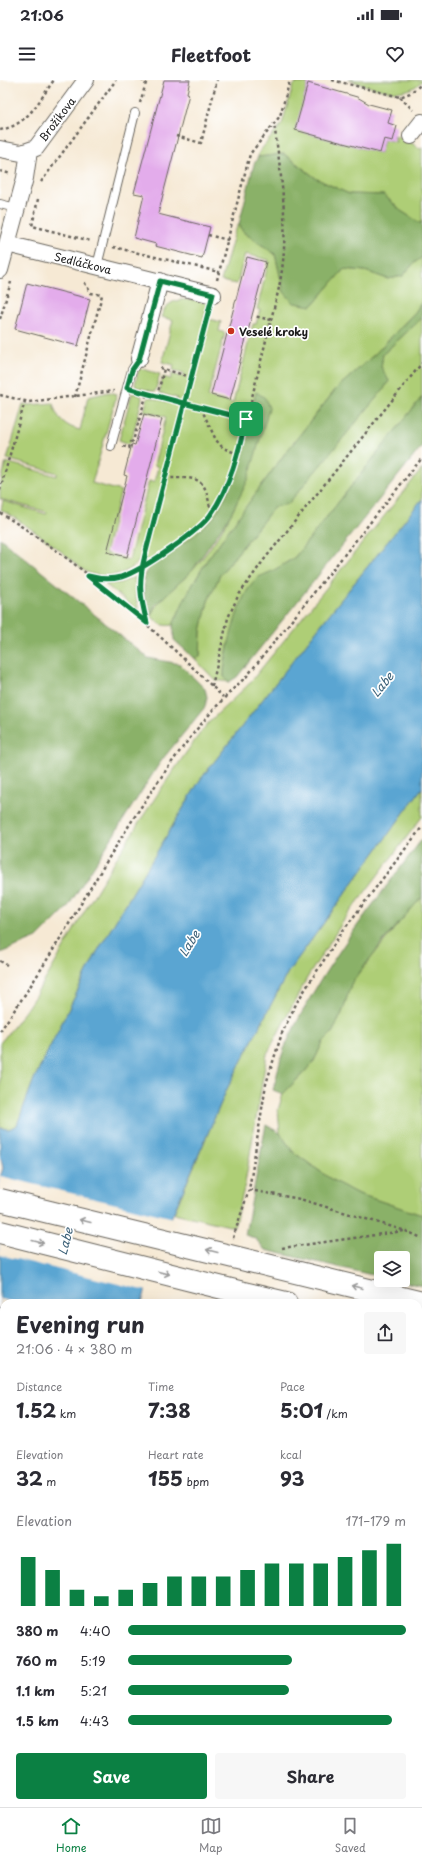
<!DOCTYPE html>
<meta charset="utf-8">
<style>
:root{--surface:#fff;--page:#f7f7f7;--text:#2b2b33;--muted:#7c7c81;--line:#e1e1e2;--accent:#0b8043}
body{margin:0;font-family:"Playpen Sans",sans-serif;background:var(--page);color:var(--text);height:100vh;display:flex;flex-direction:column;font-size:15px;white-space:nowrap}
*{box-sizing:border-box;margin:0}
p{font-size:13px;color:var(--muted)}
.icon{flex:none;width:22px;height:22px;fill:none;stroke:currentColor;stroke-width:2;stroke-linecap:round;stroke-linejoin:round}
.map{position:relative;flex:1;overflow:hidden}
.details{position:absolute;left:0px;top:1219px;width:422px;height:508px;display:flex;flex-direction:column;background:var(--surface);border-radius:12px 12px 0 0;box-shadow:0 4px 16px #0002}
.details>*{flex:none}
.controls{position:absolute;left:374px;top:1171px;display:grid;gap:8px}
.controls a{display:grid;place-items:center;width:36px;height:36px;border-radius:4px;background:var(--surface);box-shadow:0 4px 16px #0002;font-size:20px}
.pin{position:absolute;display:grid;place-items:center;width:34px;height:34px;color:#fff;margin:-17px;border-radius:8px;box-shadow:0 2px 6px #0006}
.round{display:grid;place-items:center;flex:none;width:42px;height:42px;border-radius:4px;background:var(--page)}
.summary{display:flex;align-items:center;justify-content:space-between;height:68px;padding:0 16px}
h1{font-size:22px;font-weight:700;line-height:30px}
.metrics{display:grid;grid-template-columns:repeat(3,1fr);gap:6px;height:68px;padding:4px 16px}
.metrics div{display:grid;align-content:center}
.metrics b{font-size:20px;font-weight:700}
.metrics small{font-size:11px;font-weight:400}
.metrics p{font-size:11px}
.chart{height:112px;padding:8px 16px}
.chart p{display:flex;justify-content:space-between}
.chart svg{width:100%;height:72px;margin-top:4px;stroke:var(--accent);stroke-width:6}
.button{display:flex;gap:8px;margin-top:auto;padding:8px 16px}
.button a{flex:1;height:46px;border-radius:4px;background:var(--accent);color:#fff;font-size:16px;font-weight:700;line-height:46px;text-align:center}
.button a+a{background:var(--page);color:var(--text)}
ul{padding:0 16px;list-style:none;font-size:13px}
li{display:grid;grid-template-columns:64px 48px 1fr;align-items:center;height:30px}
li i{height:10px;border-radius:5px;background:var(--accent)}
.status{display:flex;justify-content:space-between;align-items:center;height:28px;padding:0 20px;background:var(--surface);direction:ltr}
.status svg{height:11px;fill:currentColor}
header{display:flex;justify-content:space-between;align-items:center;height:52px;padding:0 16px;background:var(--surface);font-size:18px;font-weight:700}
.menu{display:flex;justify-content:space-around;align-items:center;height:56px;border-top:1px solid var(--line);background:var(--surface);font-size:11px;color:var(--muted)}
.menu a{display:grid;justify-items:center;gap:2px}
.menu .selected{color:var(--accent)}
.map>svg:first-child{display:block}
</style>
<div class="status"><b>21:06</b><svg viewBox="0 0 49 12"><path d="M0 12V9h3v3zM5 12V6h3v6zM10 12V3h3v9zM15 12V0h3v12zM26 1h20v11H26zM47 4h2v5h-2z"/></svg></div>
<header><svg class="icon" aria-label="menu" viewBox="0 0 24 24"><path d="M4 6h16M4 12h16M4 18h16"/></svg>Fleetfoot<svg class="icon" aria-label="heart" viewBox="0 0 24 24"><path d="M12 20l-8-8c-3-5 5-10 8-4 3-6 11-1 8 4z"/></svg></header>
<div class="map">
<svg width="422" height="1727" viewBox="0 0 422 1727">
<rect width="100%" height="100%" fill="#fff"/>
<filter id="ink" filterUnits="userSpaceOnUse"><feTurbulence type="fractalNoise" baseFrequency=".025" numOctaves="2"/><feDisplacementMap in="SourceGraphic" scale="8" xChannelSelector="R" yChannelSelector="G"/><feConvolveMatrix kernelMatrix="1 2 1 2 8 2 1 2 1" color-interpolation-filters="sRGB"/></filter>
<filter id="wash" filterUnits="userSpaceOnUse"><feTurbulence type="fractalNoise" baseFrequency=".012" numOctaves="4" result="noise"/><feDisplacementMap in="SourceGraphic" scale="16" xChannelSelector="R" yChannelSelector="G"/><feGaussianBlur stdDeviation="0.9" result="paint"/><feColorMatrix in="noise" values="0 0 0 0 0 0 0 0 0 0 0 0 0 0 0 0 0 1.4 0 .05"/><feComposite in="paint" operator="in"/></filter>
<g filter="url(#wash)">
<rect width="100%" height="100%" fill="#f6e9d4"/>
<path fill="#aece76" stroke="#657549" d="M348 0H422V1C403 22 370 6 348 0Z
M296 3H308L296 50 380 73 384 59 396 62 394 55 406 59 420 69 422 67V142L420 143 401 131 384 115 349 114 317 99 284 74 258 77 259 72 282 44 293 6Z
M239 144 243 152 275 174 284 212 312 226 344 189 365 191 388 199 403 196 413 184 422 177V221L416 231 376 273 336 309 283 376 207 480 185 518 173 545C162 547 157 543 151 535 159 517 177 506 191 492 206 476 230 440 238 419L165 498 141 478C133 494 105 499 89 493 79 489 70 478 62 472 42 457 23 442 1 430L3 421 46 434 47 432 0 419V406L6 382 57 396V393L7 379 23 324 29 325 53 323C56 338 66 347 80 350L88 317 109 312 117 314 92 403 121 411 105 473 129 480 149 401 154 402 158 387 154 385 166 337 144 331 147 320 150 317 175 324 177 318 159 313 163 297 171 299 172 294 183 297 184 293 173 290 174 285 162 282 173 240 161 237C169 214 189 219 208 223L204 238 221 242 219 251 225 253 208 317 233 323 253 244H256L260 230 257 229 269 180 245 174 237 204 221 201 235 151Z
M422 238V317L295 477 273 491 257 498C243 530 223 562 224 597L229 602 215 600 194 578 200 577 201 551 208 521 220 495 274 427 288 423 383 310 389 301 381 287 383 274Z
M139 288 160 294 155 312 136 307 135 304Z
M132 313 141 315 142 319 132 359 129 364 119 360Z
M422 389V419L331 532 200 700 97 872 34 999 17 1045 9 1049 0 1048V963C36 922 61 872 88 825 124 765 160 708 201 652L210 641 248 605Z
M135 497V512L139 532 105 504 120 503Z
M422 708V737L344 840 307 898 267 974 244 1109 234 1147 174 1133 227 1009 288 892Z
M422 817V1135L356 1113 332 1100 293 1072 280 1053 278 1030 283 1014 313 983 323 962 332 953 342 933 351 904 416 821Z
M422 1440V1727H167L166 1723H418V1441Z
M75 1723H104V1727H75Z"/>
<path fill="#8ab167" stroke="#536642" d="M284 74 317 99 349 114 384 115 401 131 420 143 422 142V177L413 184 403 196 388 199 365 191 344 189 312 226 294 223 284 212 275 174 243 152 239 144 254 84 258 77Z
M422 221V238L383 274 381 287 389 301 383 310 288 424 274 427 220 495 208 521 201 551 200 577 194 578 174 560 173 545 185 518 207 480 283 376 336 309 376 273 416 231Z
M256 312 265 318 269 328 248 400 231 434 192 491 155 525 151 535 144 516V495L149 487 193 456 214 437 227 413 241 376Z
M422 317V366L237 597 229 602 224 597C224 575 239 512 257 498 262 495 269 493 274 490 281 486 288 482 295 477Z
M0 458 148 578 180 584 205 609 207 617 205 627 161 681 67 828 37 858 0 873Z
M422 759V817L384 860 351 904 342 933 332 953 323 962 313 983 283 1014 273 1010C277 997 279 982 284 969 318 892 372 826 422 759Z
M266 1045 280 1053 293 1072 332 1100 356 1113 422 1135V1206L395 1200H403V1178H381V1197L265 1170 255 1158 245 1155Z
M104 1723H166L167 1727H104Z"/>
<path fill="#5aa5d2" stroke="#3b6077" d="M422 419V708L288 892 227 1009 157 1171 142 1223H4V1723H75V1727H0V1097L3 1088 0 1075V1048L9 1049 17 1045 34 999 97 872 200 700 331 532Z"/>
<path fill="#f6e9d4" d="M0 1096 174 1138 159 1172 147 1211 0 1175Z
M0 1219 18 1223H4V1267L0 1266Z"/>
<g id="blocks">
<path fill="#e3aceb" d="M164 0H190L187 13 189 14 158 134 210 147 202 178 155 166 156 164 134 158 144 115 134 113Z
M308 3 357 17 369 24 392 30 388 43 397 46 393 61 384 59 380 73 295 50Z
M247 177 266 182 230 320 211 315Z
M27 203 90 219 78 266 15 249Z
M144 334 162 339 127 477 107 472 127 396 124 395 132 364 135 365Z"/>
</g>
</g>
<g filter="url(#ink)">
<use href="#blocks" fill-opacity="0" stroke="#68645c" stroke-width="1"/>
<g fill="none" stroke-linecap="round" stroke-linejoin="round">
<defs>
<path id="lane" d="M0 124 16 128
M97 186 135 33
M111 366 132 290 139 279
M418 1390 422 1391"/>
<path id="street" d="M411 56 422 42
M0 69 21 73 36 68 86 0
M7 164 213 215
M0 190 25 98 29 71
M139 279 160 201
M418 1426 422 1425"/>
<path id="primary" d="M250 1181 422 1223
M239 1212 286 1223
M418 1254 422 1255"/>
</defs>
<use href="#lane" stroke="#68645c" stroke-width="10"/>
<use href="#street" stroke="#68645c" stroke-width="18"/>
<use href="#primary" stroke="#68645c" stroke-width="24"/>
<path stroke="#68645c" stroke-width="2.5" stroke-dasharray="3 3" stroke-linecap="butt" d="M332 0 400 17 410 13 422 4
M400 17 413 30
M140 23 146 3 142 0
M0 50C28 45 38 22 54 0
M176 56 201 63 217 0
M0 91 11 94
M41 102 116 0
M38 119 32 146 91 161
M208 155 228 160
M113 167 219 192
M217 200 250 74 280 36 290 0
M0 239 11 202
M271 240C274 227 278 214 280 202 290 150 281 95 274 43
M160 288 191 297
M137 311 246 339
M0 315 29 322 114 311
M157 316 164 289
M75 317 102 215 91 213 83 200
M201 328 216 360 223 368 238 374
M123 366 129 368 131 362 133 361 147 313
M165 398C201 398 205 395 211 434
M0 410 25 321
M0 433C83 483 155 550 223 617
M88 496 101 499H111L133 493 193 452 211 435 238 374 271 240 254 236
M147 543C142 523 139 507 142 486L209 230
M212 606 228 538 238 516 263 481 422 283
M0 881 7 885
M0 951C54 875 97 792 149 715 178 672 208 631 247 596L422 378
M249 1110 300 1119 406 1151 422 1158
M233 1158 249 1110 266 1004 282 953 297 922 342 852 422 747
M282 1168 404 1151
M418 1686 422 1692
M91 1727V1723
M136 1727 137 1723
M188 1727V1723"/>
<use href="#lane" stroke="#fff" stroke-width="8"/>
<use href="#street" stroke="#fff" stroke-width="16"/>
<use href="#primary" stroke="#fff" stroke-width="22"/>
<defs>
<path id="rail" d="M0 1229 4 1230
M0 1242H4
M418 1317 422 1318
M418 1329 422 1330"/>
</defs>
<use href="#rail" stroke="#1c1c1c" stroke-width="4.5"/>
<use href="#rail" stroke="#fff" stroke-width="3" stroke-dasharray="9" stroke-linecap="butt"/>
<defs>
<path id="primary-bridge" d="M0 1120 250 1181
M0 1152 239 1212"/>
</defs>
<use href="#primary-bridge" stroke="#68645c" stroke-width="24" stroke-linecap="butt"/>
<use href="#primary-bridge" stroke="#fff" stroke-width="22"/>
</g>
<defs><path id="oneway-shaft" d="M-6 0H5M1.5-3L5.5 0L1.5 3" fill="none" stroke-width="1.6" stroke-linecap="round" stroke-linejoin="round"/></defs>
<g stroke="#999">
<use href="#oneway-shaft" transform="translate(85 1141) rotate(-166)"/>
<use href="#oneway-shaft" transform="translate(38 1162) rotate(14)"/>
<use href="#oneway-shaft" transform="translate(212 1171) rotate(-166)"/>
<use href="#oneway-shaft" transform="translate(164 1193) rotate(14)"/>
<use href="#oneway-shaft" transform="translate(357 1207) rotate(-166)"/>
</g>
</g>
<g fill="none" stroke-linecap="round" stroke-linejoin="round" filter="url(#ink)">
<defs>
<path id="route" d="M246 339C206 329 167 319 127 308L132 290 139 280 160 201 213 214C190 301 167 388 145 475 138 503 140 516 147 543L88 496C99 499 110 500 121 497 141 491 200 451 211 434 230 407 239 371 246 339"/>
</defs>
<use href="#route" stroke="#fff" stroke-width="8"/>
<use href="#route" stroke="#0b8043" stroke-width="5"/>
</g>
<circle fill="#c8321e" stroke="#fff" stroke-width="1.5" cx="231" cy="251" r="4"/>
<g text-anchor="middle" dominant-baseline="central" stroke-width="3.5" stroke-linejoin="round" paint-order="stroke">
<g font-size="11" fill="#1c1c1c" stroke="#fff">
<text transform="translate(57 39) rotate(-53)">Brožíkova</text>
<text transform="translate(83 183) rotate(14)">Sedláčkova</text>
</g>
<g font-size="11" font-weight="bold" fill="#1c1c1c" stroke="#fff" text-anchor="start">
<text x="239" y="251">Veselé kroky</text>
</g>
<g font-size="12" font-style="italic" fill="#3b6077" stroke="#fff">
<text transform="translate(382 604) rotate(-51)">Labe</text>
<text transform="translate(189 863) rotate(-58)">Labe</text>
<text transform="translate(65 1161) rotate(-76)">Labe</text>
</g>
</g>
</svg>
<div class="controls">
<a><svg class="icon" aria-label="layers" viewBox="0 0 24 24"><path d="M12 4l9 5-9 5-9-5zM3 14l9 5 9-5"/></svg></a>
</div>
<div class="pin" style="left:246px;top:339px;background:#1e9e55"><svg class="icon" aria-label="arrive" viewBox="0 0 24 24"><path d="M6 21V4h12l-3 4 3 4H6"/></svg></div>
<section class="details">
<div class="summary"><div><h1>Evening run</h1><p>21:06 · 4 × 380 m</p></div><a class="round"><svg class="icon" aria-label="share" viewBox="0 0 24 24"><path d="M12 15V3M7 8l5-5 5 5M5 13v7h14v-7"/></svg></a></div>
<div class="metrics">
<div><p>Distance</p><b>1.52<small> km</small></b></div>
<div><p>Time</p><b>7:38</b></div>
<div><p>Pace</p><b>5:01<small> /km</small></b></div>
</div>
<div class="metrics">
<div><p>Elevation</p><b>32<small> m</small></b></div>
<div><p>Heart rate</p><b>155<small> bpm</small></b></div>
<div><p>kcal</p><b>93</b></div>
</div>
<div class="chart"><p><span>Elevation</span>171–179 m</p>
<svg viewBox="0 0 160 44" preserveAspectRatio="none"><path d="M5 44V14M15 44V22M25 44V34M35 44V38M45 44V34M55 44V30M65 44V26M75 44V26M85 44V26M95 44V22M105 44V18M115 44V18M125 44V18M135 44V14M145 44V10M155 44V6"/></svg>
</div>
<ul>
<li><b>380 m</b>4:40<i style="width:100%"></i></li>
<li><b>760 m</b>5:19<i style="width:59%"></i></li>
<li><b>1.1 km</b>5:21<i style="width:58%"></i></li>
<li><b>1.5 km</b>4:43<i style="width:95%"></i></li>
</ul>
<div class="button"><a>Save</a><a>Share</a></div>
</section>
</div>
<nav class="menu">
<a class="selected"><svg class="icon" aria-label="home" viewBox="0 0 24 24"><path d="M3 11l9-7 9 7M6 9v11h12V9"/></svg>Home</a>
<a><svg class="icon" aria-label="map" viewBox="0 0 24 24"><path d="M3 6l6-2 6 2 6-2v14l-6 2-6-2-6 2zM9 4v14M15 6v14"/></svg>Map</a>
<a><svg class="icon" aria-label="saved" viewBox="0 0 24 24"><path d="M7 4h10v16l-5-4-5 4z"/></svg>Saved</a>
</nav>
